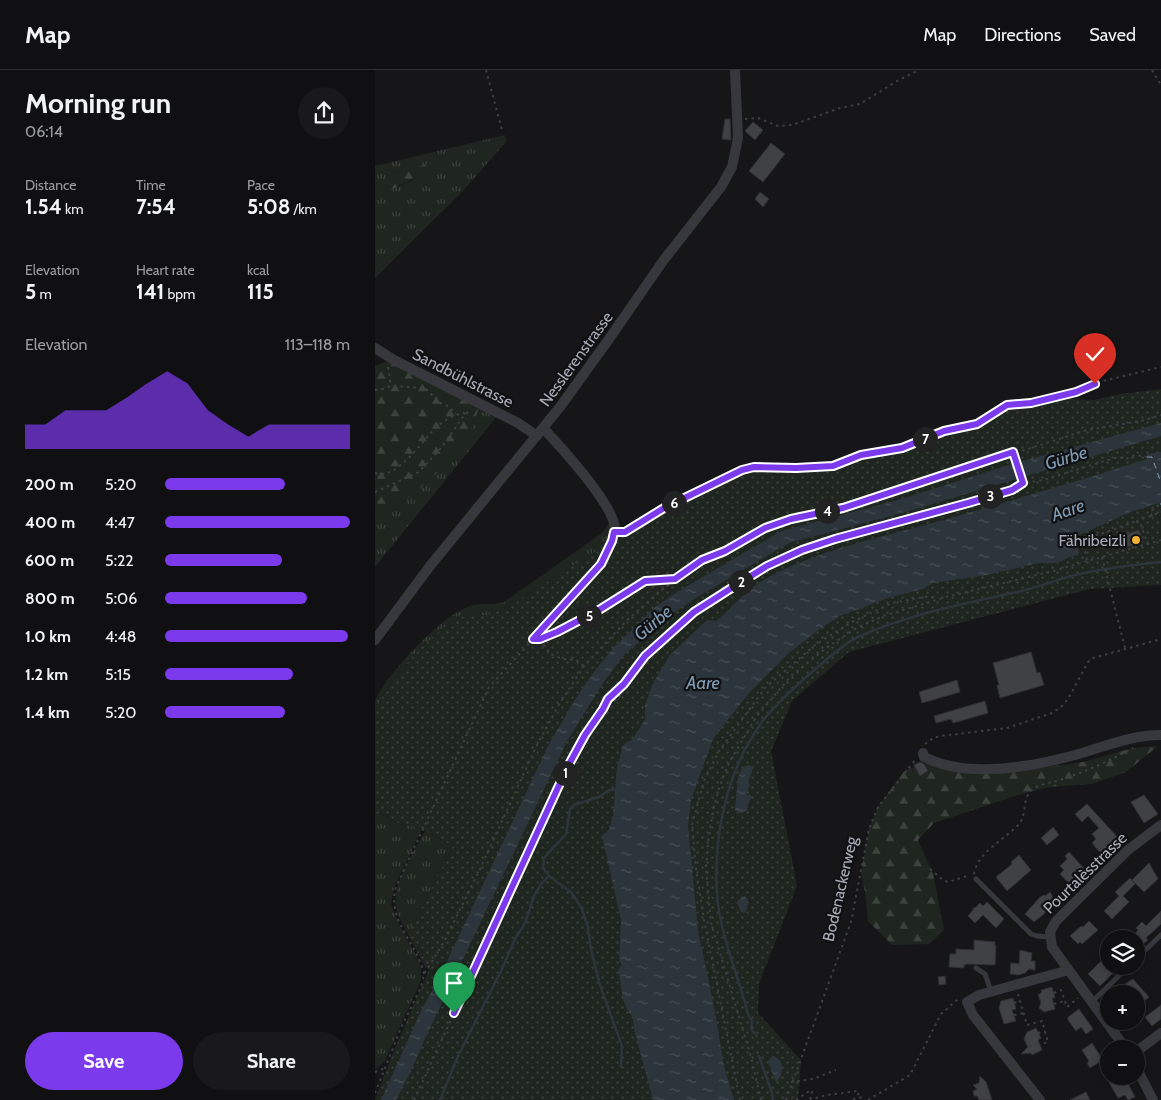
<!DOCTYPE html>
<meta charset="utf-8">
<style>
:root{--surface:#101012;--page:#19191b;--text:#f1f3f6;--muted:#9c9d9f;--line:#303032;--accent:#7c3aed}
body{margin:0;font-family:Cabin,sans-serif;background:var(--page);color:var(--text);height:100vh;display:flex;flex-direction:column;font-size:19px;white-space:nowrap}
*{box-sizing:border-box;margin:0}
p{font-size:16px;color:var(--muted)}
.icon{flex:none;width:28px;height:28px;fill:none;stroke:currentColor;stroke-width:2;stroke-linecap:round;stroke-linejoin:round}
.map{position:relative;flex:1;overflow:hidden}
.side{display:flex;flex-direction:column;background:var(--surface);width:375px}
.side>*{flex:none}
.controls{position:absolute;left:725px;top:860px;display:grid;gap:10px}
.controls a{display:grid;place-items:center;width:45px;height:45px;border-radius:50%;background:var(--surface);box-shadow:0 2px 12px #0003,0 0 0 1px var(--line);font-size:25px}
.pin{position:absolute;display:grid;place-items:center;width:42px;height:42px;color:#fff;margin:-51px -21px;border-radius:50% 50% 50% 0;rotate:-45deg;box-shadow:0 0 5px #0007}
.pin .icon{rotate:45deg}
.km{position:absolute;width:25px;height:25px;margin:-12px;border-radius:50%;background:#222;color:#fff;font-size:14px;line-height:25px;text-align:center}
.round{display:grid;place-items:center;flex:none;width:52px;height:52px;border-radius:26px;background:var(--page)}
.overview{display:flex;align-items:center;justify-content:space-between;height:85px;padding:0 25px}
h1{font-size:28px;font-weight:700;line-height:38px}
.figures{display:grid;grid-template-columns:repeat(3,1fr);gap:8px;height:85px;padding:5px 25px}
.figures div{display:grid;align-content:center}
.figures b{font-size:21px;font-weight:700}
.figures small{font-size:14px;font-weight:400}
.figures p{font-size:14px}
.chart{height:140px;padding:10px 25px}
.chart p{display:flex;justify-content:space-between}
.chart svg{width:100%;height:90px;margin-top:5px;fill:var(--accent);opacity:.7}
.cta{display:flex;gap:10px;margin-top:auto;padding:10px 25px}
.cta a{flex:1;height:58px;border-radius:30px;background:var(--accent);color:#fff;font-size:20px;font-weight:700;line-height:58px;text-align:center}
.cta a+a{background:var(--page);color:var(--text)}
ul{padding:0 25px;list-style:none;font-size:16px}
li{display:grid;grid-template-columns:80px 60px 1fr;align-items:center;height:38px}
li i{height:12px;border-radius:6px;background:var(--accent)}
header{display:flex;align-items:center;gap:30px;box-sizing:border-box;height:70px;padding:0 25px;background:var(--surface);border-bottom:1px solid var(--line)}
header strong{font-size:24px}
nav{display:flex;gap:28px;margin-inline-start:auto;font-size:18px}
main{display:flex;flex:1;min-height:0}
.map>svg:first-child{display:block}
</style>
<header>
<strong>Map</strong>
<nav><a>Map</a><a>Directions</a><a>Saved</a></nav>
</header>
<main>
<section class="side">
<div class="overview"><div><h1>Morning run</h1><p>06:14</p></div><a class="round"><svg class="icon" aria-label="share" viewBox="0 0 24 24"><path d="M12 15V3M7 8l5-5 5 5M5 13v7h14v-7"/></svg></a></div>
<div class="figures">
<div><p>Distance</p><b>1.54<small> km</small></b></div>
<div><p>Time</p><b>7:54</b></div>
<div><p>Pace</p><b>5:08<small> /km</small></b></div>
</div>
<div class="figures">
<div><p>Elevation</p><b>5<small> m</small></b></div>
<div><p>Heart rate</p><b>141<small> bpm</small></b></div>
<div><p>kcal</p><b>115</b></div>
</div>
<div class="chart"><p><span>Elevation</span>113–118 m</p>
<svg viewBox="0 0 160 44" preserveAspectRatio="none"><path d="M0 44V32L10 32L20 25L30 25L40 25L50 19L60 12L70 6L80 12L90 25L100 32L110 38L120 32L130 32L140 32L150 32L160 32V44z"/></svg>
</div>
<ul>
<li><b>200 m</b>5:20<i style="width:65%"></i></li>
<li><b>400 m</b>4:47<i style="width:100%"></i></li>
<li><b>600 m</b>5:22<i style="width:63%"></i></li>
<li><b>800 m</b>5:06<i style="width:77%"></i></li>
<li><b>1.0 km</b>4:48<i style="width:99%"></i></li>
<li><b>1.2 km</b>5:15<i style="width:69%"></i></li>
<li><b>1.4 km</b>5:20<i style="width:65%"></i></li>
</ul>
<div class="cta"><a>Save</a><a>Share</a></div>
</section>
<div class="map">
<svg width="786" height="1030" viewBox="0 0 786 1030">
<defs>
<pattern id="grass-tufts" width="24" height="20" patternUnits="userSpaceOnUse" patternTransform="scale(1.25)"><rect width="24" height="20" fill="#1e261f"/><path d="M3 7l-1-3M5 7V3M7 7l1-3M15 17l-1-3M17 17v-4M19 17l1-3" fill="none" stroke="#3c433d"/></pattern>
<pattern id="forest-firs" width="22" height="20" patternUnits="userSpaceOnUse" patternTransform="scale(1.25)"><rect width="22" height="20" fill="#1e261f"/><path d="M5 1l3.5 6h-7zM16 11l3.5 6h-7z" fill="#3c433d"/></pattern>
<pattern id="park-dots" width="8" height="8" patternUnits="userSpaceOnUse" patternTransform="scale(1.25)"><rect width="8" height="8" fill="#1e261f"/><path d="M2 2h.1M6 6h.1" fill="none" stroke="#3c433d" stroke-width="1.8" stroke-linecap="round"/></pattern>
<pattern id="water-ripples" width="26" height="14" patternUnits="userSpaceOnUse" patternTransform="scale(1.25)"><rect width="26" height="14" fill="#2c353c"/><path d="M2 4q2-2 4 0t4 0M15 11q2-2 4 0t4 0" fill="none" stroke="#485056"/></pattern>
</defs>
<rect width="100%" height="100%" fill="#161618"/>
<path fill="url(#grass-tufts)" d="M130 65 131 72 86 123 0 208V132L13 122 39 109 56 93 18 103 0 114V96Z
M105 335 123 345 0 497V444L30 431Z
M235 449 237 454 234 473 138 534 112 545 86 547 72 555 45 578 12 618 0 640C0 637 0 632 1 629 13 603 67 545 95 536 106 532 118 536 129 532L227 463 233 455Z
M4 743 25 754 47 759 19 817 16 834 23 852 44 891 46 898V910L10 991 0 1000V748Z
M50 761 78 776 33 864C29 856 22 846 21 836 17 814 40 780 50 761Z"/>
<path fill="url(#forest-firs)" d="M56 93 59 97 13 122 0 132V114L18 103Z
M15 290 105 335 97 357 60 405 30 431 0 444V296Z
M783 676 751 702 717 714 675 717 643 725 559 753 543 770 558 803 569 860 554 874 517 875 493 851 490 822 486 803 494 759 503 737 530 700 559 691 599 698H664L708 692 758 678Z"/>
<path fill="url(#park-dots)" d="M786 319V515L715 519 474 582 417 631 396 681 422 816 384 914 383 943 426 990 423 1030H0L19 980 54 900 50 897 33 864 78 776 47 759 25 754 5 743 0 748V640L12 618 45 578 72 555 86 547 112 545 138 534 241 468 356 406 386 399 411 401 455 398 466 396 492 384 511 383 538 376 603 357 624 341 659 334 678 328 720 330 745 324Z"/>
<path fill="url(#water-ripples)" d="M786 353V366L527 443 414 473 319 529 288 550 249 585 230 610 192 671 49 971 35 1003 21 1030H6L46 941 67 902 173 676 201 628 219 602 238 578 279 538 299 524 406 461 523 430 637 394Z
M786 382V435L784 433 753 443 702 466C701 473 704 478 703 485L694 487 683 493H663L612 505 558 513 548 519 516 527 465 546 446 558 414 583 374 623 338 669 316 730 313 755 323 861 339 936 349 996 359 1030H278L259 959 258 947C246 935 247 916 243 900L247 895 244 891 246 850 227 766 234 759 238 746 242 697 248 675 258 669 270 649V635L278 613 295 585 332 550 341 551C358 538 371 520 390 509 440 481 509 466 565 451 635 431 703 411 772 389V384Z
M374 695 378 698 373 713 375 715 371 724 373 725 375 724 377 727 373 733 372 741 365 743 360 740 363 708 367 698Z
M370 826 373 829C372 834 374 840 369 843L366 842 362 833 363 830Z
M398 986 405 990C409 999 407 1006 401 1013L393 991Z"/>
<g fill="none" stroke-linecap="round" stroke-linejoin="round">
<path stroke="#2c353c" stroke-width="2.5" d="M241 720H234L224 727 199 735 195 739 191 764 169 788 168 798 174 806 197 823 207 839 213 858 216 879 225 915 247 976 246 997
M382 966 376 959 377 951 373 944C363 904 345 865 342 824 338 765 352 700 387 652 402 633 420 617 438 601 452 590 466 575 483 567 533 544 589 534 642 522 662 518 681 510 700 505 729 498 757 495 786 492
M384 986 397 1023 398 1030
M65 1030 84 984 126 901 140 869 150 853 160 824 166 814 174 806"/>
<path stroke="#7f9bb3" stroke-width="1" stroke-dasharray="6 5" stroke-linecap="butt" d="M772 387H777L786 413
M785 434H786"/>
</g>
<path fill="#404145" stroke="#303034" d="M350 49H355L356 70 347 69Z
M378 52 388 60 380 70 370 61Z
M396 73 410 84 388 112 374 101Z
M385 122 394 129 388 137 380 129Z
M764 460 768 472 749 478 746 468 749 467 748 465Z
M656 582 662 603 665 602 669 615 625 628 622 615H624L618 593Z
M582 610 585 622 547 633 544 622Z
M610 631 613 643 578 653 576 649 561 653 559 646Z
M545 692 549 694 553 701 545 706 539 695Z
M769 725 783 744 769 753 756 732Z
M712 734 747 772 734 785 732 783 728 786 717 773 721 769 717 764 724 758 713 746 707 752 700 744Z
M678 757 684 765 672 775 666 768Z
M694 782 714 804 702 816 700 814 697 817 685 804 689 800 685 796 692 789 690 786Z
M644 785 656 800 632 821 621 807 637 794 636 792Z
M774 793 783 809 769 822 757 810Z
M755 808 760 814 748 826 754 832 737 849 729 841 744 826 740 822Z
M675 822 680 831 669 844 659 852 650 844 665 827 669 825 670 826Z
M612 832 629 849 621 858 608 845 600 853 593 846 598 840V838H600L605 833 608 836Z
M786 841V854L771 868 773 870 761 880V869H756L763 860 761 858 767 852 771 856Z
M714 851 723 860 707 874 705 872 703 874 695 866 706 856 708 857Z
M599 870 620 872V876H621L620 895 592 894 589 895V898L574 897 575 884H581V879L599 880Z
M645 880 657 883 656 891H660V900L654 899 650 903 644 905 635 904 636 893 644 894Z
M727 890 739 902 725 916 713 904Z
M570 906 571 914 564 915 563 907Z
M758 909 774 927 768 932 762 924H756L750 914Z
M677 917 680 928H677L680 939 669 942 664 938 666 932 663 925 667 922 666 920Z
M638 928 641 939 637 940 641 951 629 954 624 938 626 931Z
M786 935V949L777 956 770 947Z
M704 939 718 959 711 964 706 957 701 961 693 950V947Z
M661 958 666 968 663 970 667 980 657 985 656 983 646 984 653 977 649 969 652 962Z
M717 973 728 990 715 998 712 993 714 991 707 980Z
M605 1006 611 1012 617 1030H604L602 1026H599L598 1021 602 1019 598 1015 604 1013Z
M737 1006H749L760 1027 753 1030 750 1025 743 1028 732 1009Z
M711 1022 715 1030H695Z"/>
<g fill="none" stroke-linecap="round" stroke-linejoin="round">
<path stroke="#3d3f44" stroke-width="2" stroke-dasharray="2.5 4" stroke-linecap="butt" d="M111 0 127 60
M777 0 786 15
M370 49 383 48 403 56 417 55 465 38 485 34 522 11 544 0
M13 297 16 316
M0 320 8 319 16 316 50 318 65 333 73 336 81 344
M638 382 648 413
M0 403C23 411 49 367 64 355 73 348 81 344 92 343
M0 422 44 402 67 377 87 348 96 339
M777 446 775 442 785 434
M247 463 289 438 367 399 379 397 421 398 458 396 486 385 527 377 569 361 602 354 632 335 656 333 679 326 694 323 728 311 786 297
M773 475 766 455 762 451 786 442
M727 487 750 578
M712 490 708 472 714 468 762 451
M158 569H165L182 562 224 540 270 511 300 509
M165 569 175 584 188 589 201 590 209 596
M228 639 233 629 248 614
M550 674 558 668 565 666 632 658 677 643 686 637 693 629 713 592 718 588 786 569
M555 799 568 810 573 812 595 805
M599 804C602 782 631 769 645 753 651 744 648 732 654 723 658 716 670 714 678 712 706 704 732 692 758 678
M49 904C43 874 11 850 21 817L114 617 212 511 226 494 231 484
M679 923 686 920 692 937 703 928
M643 924 652 955 667 951 673 972 665 975
M639 933 645 931
M679 934 689 931
M639 945 649 943
M663 963 670 961
M0 1002 10 998
M416 1012 438 1009 461 1000
M0 1023 26 958 46 917 49 904 69 872 105 799 161 677 183 636 209 596 252 550 300 509 327 490 350 481 390 458 416 449 468 438 712 360 766 351 786 345
M39 1030 192 698 210 665 221 647 228 639 244 628 249 614 270 586 319 542 355 519 393 496 427 480 460 469 548 446 637 420 648 413 668 410 743 387 751 389 760 385 772 387
M365 1030 329 850 321 798 317 755 329 711 344 681 390 618 440 575 477 552 517 533 555 526 562 529
M386 1030 376 987 336 853 331 799 333 772 338 741 344 718 354 693 381 647 416 606 451 578 480 559 508 546 571 527 678 501 786 470
M411 1030 476 852 494 759 503 737 540 690
M421 1030 436 1020 437 1022 435 1028 437 1029 452 1025 483 1021 484 1023 479 1029 487 1027V1030
M493 1030 535 1005 566 944 583 929"/>
<path stroke="#37383d" stroke-width="5" d="M601 809 656 864 662 866 674 867
M761 889 786 865
M601 898 610 904 616 921
M718 931 754 896"/>
<path stroke="#37383d" stroke-width="10" d="M0 278 19 290 143 353 162 366
M168 358C187 378 232 428 239 453 241 460 238 469 235 476
M0 570 55 496 185 337 234 269 288 191 346 117 357 97 363 68 360 0
M548 683 549 687C592 709 656 697 700 685 729 677 755 665 786 665
M751 979 677 877 675 862 681 851 753 780 786 755
M761 982 786 963
M761 997 778 1030
M665 1030 598 945 592 932 604 925 694 900"/>
</g>
<g fill="none" stroke-linecap="round" stroke-linejoin="round">
<defs>
<path id="route" d="M79 943 192 698 210 665 228 639 233 629 249 614 270 586 319 542 355 519 392 496 427 480 460 469 593 433 637 420 648 413 638 382 468 438 416 449 390 458 350 481 327 490 300 509 270 511 224 540 182 562 165 569H158L226 494 237 471 239 462H250L289 438 367 400 379 397 421 398 458 396 486 385 527 378 569 361 602 354 632 335 656 333 701 322 720 314"/>
</defs>
<use href="#route" stroke="#fff" stroke-width="10"/>
<use href="#route" stroke="#7c3aed" stroke-width="6"/>
</g>
<circle fill="#f2b134" stroke="#111113" stroke-width="2" cx="761" cy="470" r="5"/>
<g text-anchor="middle" dominant-baseline="central" stroke-width="4.5" stroke-linejoin="round" paint-order="stroke">
<g font-size="16" fill="#a8adb8" stroke="#111113">
<text transform="translate(201 289) rotate(-54)">Nesslerenstrasse</text>
<text transform="translate(88 308) rotate(27)">Sandbühlstrasse</text>
<text transform="translate(710 803) rotate(-44)">Pourtalèsstrasse</text>
<text transform="translate(465 819) rotate(-77)">Bodenackerweg</text>
</g>
<g font-size="16" fill="#a8adb8" stroke="#111113" text-anchor="end">
<text x="751" y="470">Fähribeizli</text>
</g>
<g font-size="18" font-style="italic" fill="#7f9bb3" stroke="#111113">
<text transform="translate(691 388) rotate(-17)">Gürbe</text>
<text transform="translate(693 440) rotate(-19)">Aare</text>
<text transform="translate(278 553) rotate(-40)">Gürbe</text>
<text x="328" y="613">Aare</text>
</g>
</g>
</svg>
<div class="controls">
<a><svg class="icon" aria-label="layers" viewBox="0 0 24 24"><path d="M12 4l9 5-9 5-9-5zM3 14l9 5 9-5"/></svg></a>
<a>+</a>
<a>−</a>
</div>
<div class="pin" style="left:79px;top:943px;background:#1e9e55"><svg class="icon" aria-label="arrive" viewBox="0 0 24 24"><path d="M6 21V4h12l-3 4 3 4H6"/></svg></div>
<div class="pin" style="left:720px;top:314px;background:#d93025"><svg class="icon" aria-label="check" viewBox="0 0 24 24"><path d="M5 12l5 5 9-10"/></svg></div>
<b class="km" style="left:190px;top:703px">1</b>
<b class="km" style="left:366px;top:512px">2</b>
<b class="km" style="left:615px;top:426px">3</b>
<b class="km" style="left:452px;top:441px">4</b>
<b class="km" style="left:214px;top:546px">5</b>
<b class="km" style="left:299px;top:433px">6</b>
<b class="km" style="left:550px;top:369px">7</b>
</div>
</main>
